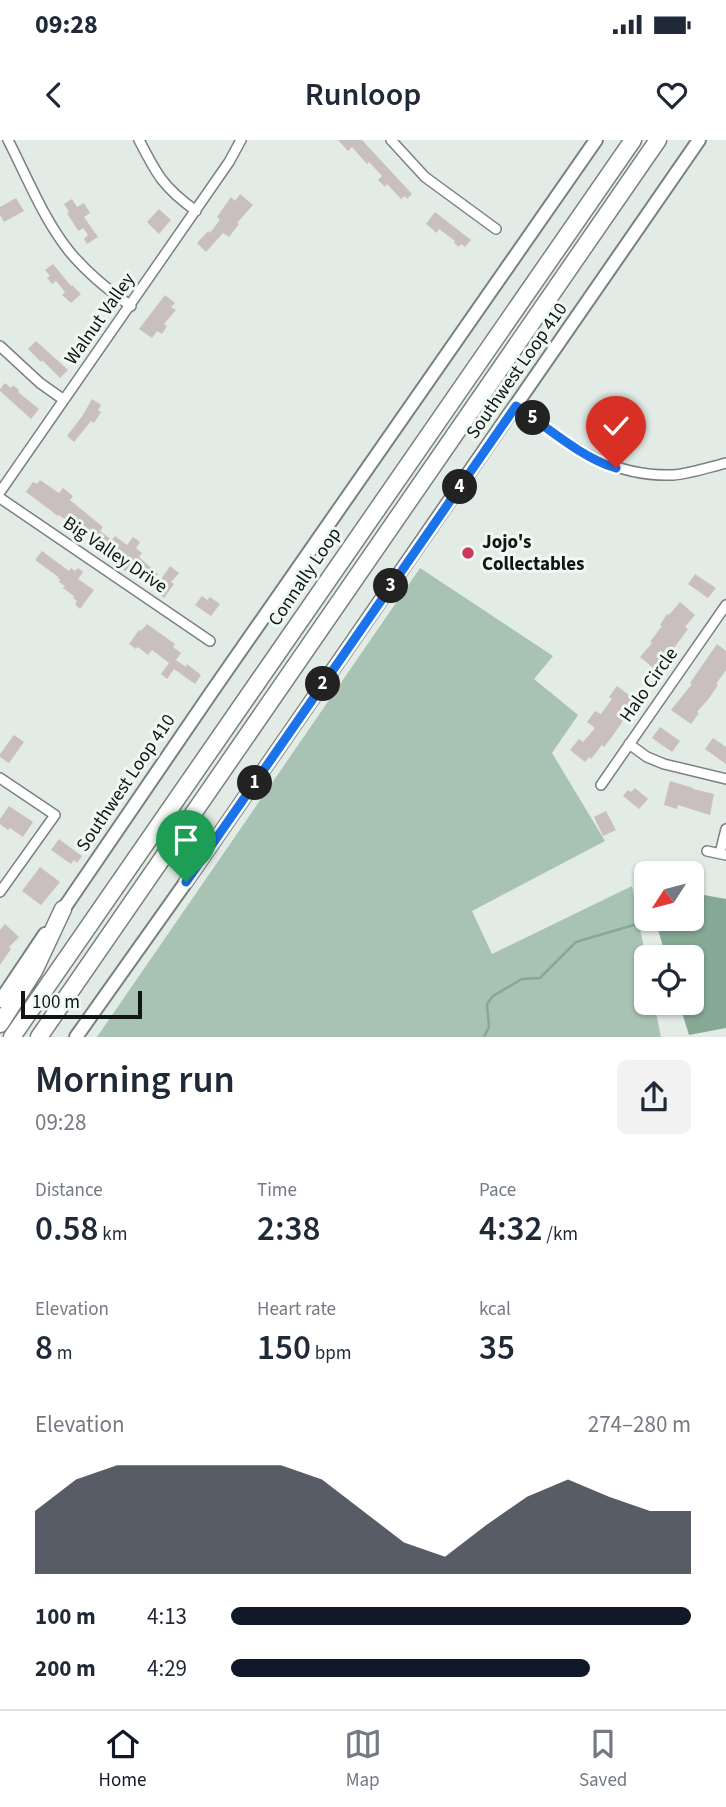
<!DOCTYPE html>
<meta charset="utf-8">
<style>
:root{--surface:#fff;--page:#f2f2f3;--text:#1f2937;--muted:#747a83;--line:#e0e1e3;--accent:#111827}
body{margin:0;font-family:"Source Sans 3",sans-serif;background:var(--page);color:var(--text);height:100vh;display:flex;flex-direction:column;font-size:26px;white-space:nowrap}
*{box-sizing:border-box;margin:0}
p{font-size:23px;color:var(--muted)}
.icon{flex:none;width:38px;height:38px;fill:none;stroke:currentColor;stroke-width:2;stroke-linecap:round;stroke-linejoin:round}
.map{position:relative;height:897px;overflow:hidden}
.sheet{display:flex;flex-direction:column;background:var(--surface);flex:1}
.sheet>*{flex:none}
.needle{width:46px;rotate:234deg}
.controls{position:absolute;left:634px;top:721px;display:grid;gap:14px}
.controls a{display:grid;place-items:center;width:70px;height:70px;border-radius:10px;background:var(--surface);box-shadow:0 2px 5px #0004;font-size:35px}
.scale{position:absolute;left:21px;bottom:18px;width:121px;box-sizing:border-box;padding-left:7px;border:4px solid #121513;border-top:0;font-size:19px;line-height:24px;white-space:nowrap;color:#121513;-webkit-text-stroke:5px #eff9f3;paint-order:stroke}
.pin{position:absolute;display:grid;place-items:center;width:60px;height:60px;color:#fff;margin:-72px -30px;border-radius:50% 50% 50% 0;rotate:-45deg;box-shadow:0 0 7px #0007}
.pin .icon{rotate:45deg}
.km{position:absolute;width:35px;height:35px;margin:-18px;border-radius:50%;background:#222;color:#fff;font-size:19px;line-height:35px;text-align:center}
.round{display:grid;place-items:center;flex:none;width:74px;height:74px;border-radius:10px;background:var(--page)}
.head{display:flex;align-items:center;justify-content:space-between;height:119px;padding:0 35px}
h1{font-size:38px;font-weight:600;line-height:52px}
.stats{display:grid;grid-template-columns:repeat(3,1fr);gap:10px;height:119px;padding:7px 35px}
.stats div{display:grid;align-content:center}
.stats b{font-size:35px;font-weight:600}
.stats small{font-size:19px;font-weight:400}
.stats p{font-size:19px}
.chart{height:196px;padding:14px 35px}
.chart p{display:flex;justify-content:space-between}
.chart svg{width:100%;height:126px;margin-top:7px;fill:var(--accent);opacity:.7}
ul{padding:0 35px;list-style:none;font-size:23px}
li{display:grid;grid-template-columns:112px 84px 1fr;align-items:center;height:52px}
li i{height:18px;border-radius:9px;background:var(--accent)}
.status{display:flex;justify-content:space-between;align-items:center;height:49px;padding:0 35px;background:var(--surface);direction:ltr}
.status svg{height:19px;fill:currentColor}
header{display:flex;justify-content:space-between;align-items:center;height:91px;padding:0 35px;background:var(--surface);font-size:32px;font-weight:600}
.tabs{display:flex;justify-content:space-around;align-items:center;height:98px;border-top:2px solid var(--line);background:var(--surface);font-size:19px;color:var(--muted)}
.tabs a{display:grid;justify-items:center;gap:4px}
.tabs .active{color:var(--accent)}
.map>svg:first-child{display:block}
</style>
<div class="status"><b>09:28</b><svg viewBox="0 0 49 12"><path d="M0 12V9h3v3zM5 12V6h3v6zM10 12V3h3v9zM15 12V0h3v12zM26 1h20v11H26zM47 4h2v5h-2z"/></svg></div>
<header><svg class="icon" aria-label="back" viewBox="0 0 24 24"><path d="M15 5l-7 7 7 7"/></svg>Runloop<svg class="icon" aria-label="heart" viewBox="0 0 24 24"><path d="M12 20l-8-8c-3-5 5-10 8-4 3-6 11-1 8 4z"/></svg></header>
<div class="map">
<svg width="726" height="897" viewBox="0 0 726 897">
<rect width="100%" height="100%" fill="#e2ebe6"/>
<path fill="#a8c3b4" d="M420 428 553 516 534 539 578 575 552 613 605 701 472 771 492 814 632 746 646 819V863H654L661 897H97Z"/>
<path fill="#85a995" d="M704 755 726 759V888L689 895 679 863H691V817H666L655 779H691V757Z"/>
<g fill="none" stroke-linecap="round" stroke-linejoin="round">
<path stroke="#85a995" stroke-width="2.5" d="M484 897 489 887 487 864 493 856 522 839 540 838 576 802 654 779"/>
</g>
<path fill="#cabfc0" d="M338 0H362L412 54 407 59 405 56 401 59 387 44 385 47 378 40 382 36 369 22 367 24 352 7 348 11Z
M240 54 253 65 237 83 239 84 229 97 223 93 206 112 197 103 208 91 210 93 220 80 217 77 231 57 235 61Z
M16 58 24 71 4 82 0 75V67Z
M72 59 77 67 84 63 90 73 84 77 98 97 87 104 84 99 88 95 83 88 79 91 77 89 67 73 69 72 64 64Z
M159 69 171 80 159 94 147 82Z
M435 72 471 100 465 107 461 104 459 107 454 103 455 101 439 89 437 93 426 84Z
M53 124 71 146 72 145 81 154 71 163 62 155 65 152 56 141 52 144 47 138 50 136 45 130Z
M165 155 175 163 171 167 176 170 164 184 167 186 162 194 157 191 152 198 139 189Z
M36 201 68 230 60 238 42 220 41 222 28 209Z
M5 243 11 248 13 245 19 250 18 252 39 269 31 279 0 251V249Z
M92 259 101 265 98 270 101 272 94 283 91 281 74 302 67 296 83 275Z
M40 340 59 353 63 348 73 356 70 360 103 387 100 391 112 400 115 396 127 405 133 397 140 402 136 408 142 413 139 417 158 434 151 441 136 427 131 435 123 429 127 422 112 412 111 413 59 375 58 376 26 352 33 342 37 344Z
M42 411 69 431 71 428 75 431 78 428 83 432 78 439 94 450 80 469 75 464 77 461 73 458 74 456 63 448 65 446 59 442 60 440 57 436 35 420Z
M170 426 179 433 171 442 174 444 164 458 158 453 166 443 161 439Z
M695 434 716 448 708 458 688 444Z
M202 456 207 460 210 457 220 464 211 476 195 465Z
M680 462 695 475 685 487 688 489 657 531 640 517 652 503 650 502 662 486 660 485 667 474 669 475Z
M147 484 175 504 173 507 181 513 176 520 186 527 187 524 201 535 195 544 174 529 167 539 161 534 169 523 152 510 148 515 138 507 136 509 129 504 139 490 141 491Z
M717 504 726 511V530L716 544 718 545 710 557 697 572 699 573 691 584 671 570 692 544 690 543Z
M617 546 637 561 611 598 604 607 602 605 591 619 589 617 585 622 570 610 579 599 583 602 595 588 587 582 595 571 601 574 612 559 609 557Z
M660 587 680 601 672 612 652 598Z
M14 595 24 602 9 623 0 617V614Z
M713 598 726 607V624L705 609Z
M670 641 693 648V649L714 654 710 675 678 665 677 669 664 665Z
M635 648 648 659 639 669 623 656 628 650 631 652Z
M9 666 33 682 23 697 10 688 8 690 0 684V679Z
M606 671 616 690 603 696 594 677Z
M59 699 82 716 77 723 74 720 71 724 51 710Z
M40 727 60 742 41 765 22 751Z
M5 784 19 797 9 807 11 809 0 825V790Z"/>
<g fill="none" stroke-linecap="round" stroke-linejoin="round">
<defs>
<path id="street" d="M8 0C27 37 43 78 69 111 87 133 108 150 131 166
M139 0C157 35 163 47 196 71
M391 0 425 37 496 89
M0 206 40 243 64 260
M516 266C568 302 605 337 673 335 689 334 710 327 726 323
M0 352 229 22 241 0
M0 358 210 501
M629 604 647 617 664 624 726 639
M0 638 55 675 0 752
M601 645 726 465
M707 711 726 715
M720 713 726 689"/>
<path id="secondary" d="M58 777 211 553 596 0
M0 861 45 794
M76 897 186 742 699 0"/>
<path id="highway" d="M0 884 34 831 63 769
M12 897 633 0
M39 897 658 0"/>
</defs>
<use href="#street" stroke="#79827d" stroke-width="12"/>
<use href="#secondary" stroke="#79827d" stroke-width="16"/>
<use href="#highway" stroke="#79827d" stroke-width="19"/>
<use href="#street" stroke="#fff" stroke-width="9"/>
<use href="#secondary" stroke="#fff" stroke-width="12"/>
<use href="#highway" stroke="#fff" stroke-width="16"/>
</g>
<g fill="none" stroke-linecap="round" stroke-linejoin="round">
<defs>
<path id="route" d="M186 742 516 266C544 285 583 319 616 328"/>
</defs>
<use href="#route" stroke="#fff" stroke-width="14"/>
<use href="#route" stroke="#1a73e8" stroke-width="9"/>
</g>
<circle fill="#ca3b5b" stroke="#eff9f3" stroke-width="2.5" cx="468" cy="413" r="7"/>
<g text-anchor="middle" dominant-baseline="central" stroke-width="6" stroke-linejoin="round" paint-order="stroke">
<g font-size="19" fill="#121513" stroke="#eff9f3">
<text transform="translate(100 179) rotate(-55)">Walnut Valley</text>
<text transform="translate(517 231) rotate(-55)">Southwest Loop 410</text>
<text transform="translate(115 415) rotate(34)">Big Valley Drive</text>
<text transform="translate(305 437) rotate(-56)">Connally Loop</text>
<text transform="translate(649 545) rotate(-55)">Halo Circle</text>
<text transform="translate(126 643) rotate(-56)">Southwest Loop 410</text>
</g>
<g font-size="19" font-weight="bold" fill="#121513" stroke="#eff9f3" text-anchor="start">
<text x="482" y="402">Jojo's<tspan x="482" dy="22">Collectables</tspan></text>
</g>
</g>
</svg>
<div class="controls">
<a><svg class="needle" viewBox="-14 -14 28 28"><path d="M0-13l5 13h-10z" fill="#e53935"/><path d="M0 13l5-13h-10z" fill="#747a83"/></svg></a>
<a><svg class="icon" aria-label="locate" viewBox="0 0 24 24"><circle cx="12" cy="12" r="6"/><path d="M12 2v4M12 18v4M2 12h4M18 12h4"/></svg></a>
</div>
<div class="scale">100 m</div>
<div class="pin" style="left:186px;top:742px;background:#1e9e55"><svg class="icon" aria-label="arrive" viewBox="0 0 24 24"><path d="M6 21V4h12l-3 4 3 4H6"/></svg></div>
<div class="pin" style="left:616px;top:328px;background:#d93025"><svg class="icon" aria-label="check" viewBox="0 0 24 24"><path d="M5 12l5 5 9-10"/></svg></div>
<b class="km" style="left:255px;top:643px">1</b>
<b class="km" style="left:323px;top:544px">2</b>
<b class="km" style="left:391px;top:446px">3</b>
<b class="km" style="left:460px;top:347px">4</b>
<b class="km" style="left:533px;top:278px">5</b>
</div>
<section class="sheet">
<div class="head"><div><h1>Morning run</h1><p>09:28</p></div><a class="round"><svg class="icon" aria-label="share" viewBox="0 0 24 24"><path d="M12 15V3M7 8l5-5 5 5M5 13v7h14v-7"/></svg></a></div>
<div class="stats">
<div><p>Distance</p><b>0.58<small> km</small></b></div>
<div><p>Time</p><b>2:38</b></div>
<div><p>Pace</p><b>4:32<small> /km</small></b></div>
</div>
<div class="stats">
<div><p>Elevation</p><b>8<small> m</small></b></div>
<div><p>Heart rate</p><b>150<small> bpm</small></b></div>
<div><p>kcal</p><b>35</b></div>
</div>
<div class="chart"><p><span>Elevation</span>274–280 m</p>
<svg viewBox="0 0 160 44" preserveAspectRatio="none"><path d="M0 44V22L10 11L20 6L30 6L40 6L50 6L60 6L70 11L80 22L90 33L100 38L110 27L120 17L130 11L140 17L150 22L160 22V44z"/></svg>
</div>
<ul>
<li><b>100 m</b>4:13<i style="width:100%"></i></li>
<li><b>200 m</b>4:29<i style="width:78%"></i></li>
</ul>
</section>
<nav class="tabs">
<a class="active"><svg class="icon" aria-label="home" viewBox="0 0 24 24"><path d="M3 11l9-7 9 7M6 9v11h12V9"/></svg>Home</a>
<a><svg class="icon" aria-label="map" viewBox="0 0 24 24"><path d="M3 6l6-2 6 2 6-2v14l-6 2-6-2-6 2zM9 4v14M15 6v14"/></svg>Map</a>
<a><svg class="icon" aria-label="saved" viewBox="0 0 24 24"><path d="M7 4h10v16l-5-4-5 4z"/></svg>Saved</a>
</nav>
